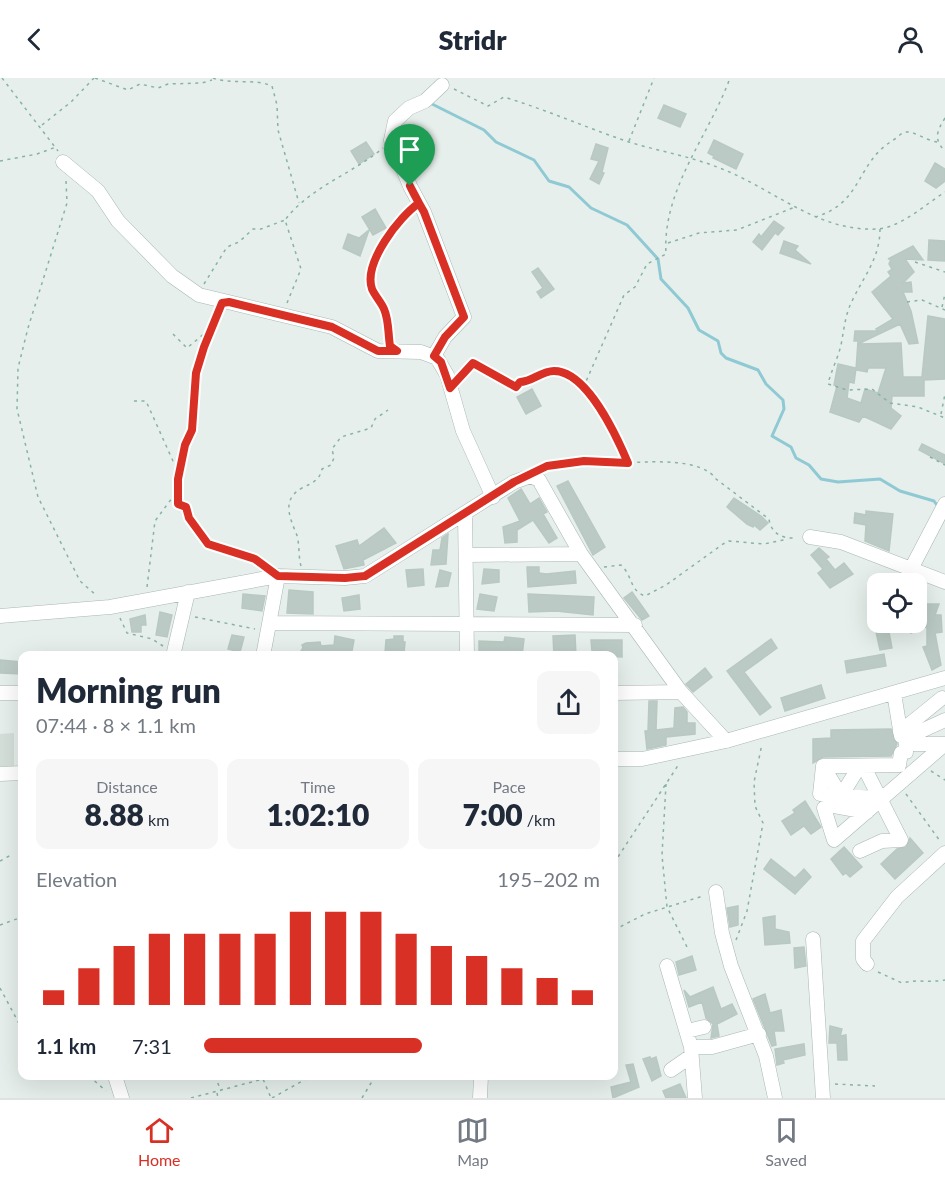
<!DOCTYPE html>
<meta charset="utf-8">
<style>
:root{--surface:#fff;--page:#f6f6f7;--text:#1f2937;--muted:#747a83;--line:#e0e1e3;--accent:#d93025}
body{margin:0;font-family:Lato,sans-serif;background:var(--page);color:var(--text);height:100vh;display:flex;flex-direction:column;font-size:22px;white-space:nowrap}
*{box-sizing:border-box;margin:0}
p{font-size:20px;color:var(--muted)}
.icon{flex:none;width:33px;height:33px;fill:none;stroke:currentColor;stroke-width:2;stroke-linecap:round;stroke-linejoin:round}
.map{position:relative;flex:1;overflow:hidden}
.panel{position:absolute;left:18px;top:573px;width:600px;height:429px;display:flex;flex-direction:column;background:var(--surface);border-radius:12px;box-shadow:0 6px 24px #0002}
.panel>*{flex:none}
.buttons{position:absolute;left:867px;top:495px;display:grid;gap:12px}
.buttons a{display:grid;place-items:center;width:60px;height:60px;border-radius:12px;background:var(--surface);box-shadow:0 6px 24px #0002;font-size:30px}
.pin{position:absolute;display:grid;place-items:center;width:51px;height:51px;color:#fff;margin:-62px -26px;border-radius:50% 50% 50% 0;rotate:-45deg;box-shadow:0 0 6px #0007}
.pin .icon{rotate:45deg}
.round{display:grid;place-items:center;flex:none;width:63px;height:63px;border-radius:12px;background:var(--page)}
.overview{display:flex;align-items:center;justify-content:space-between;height:102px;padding:0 18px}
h1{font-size:33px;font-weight:800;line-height:45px}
.figures{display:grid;grid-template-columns:repeat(3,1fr);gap:9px;height:102px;padding:6px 18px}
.figures div{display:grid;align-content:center;border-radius:12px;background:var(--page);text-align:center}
.figures b{font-size:30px;font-weight:800}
.figures small{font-size:16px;font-weight:400}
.figures p{font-size:16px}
.chart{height:168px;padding:12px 18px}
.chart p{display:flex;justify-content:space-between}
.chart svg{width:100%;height:108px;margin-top:6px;stroke:var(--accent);stroke-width:6}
ul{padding:0 18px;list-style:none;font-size:20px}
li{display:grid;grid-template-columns:96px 72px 1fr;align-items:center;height:45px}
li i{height:15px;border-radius:8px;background:var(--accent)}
header{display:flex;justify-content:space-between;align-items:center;height:78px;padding:0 18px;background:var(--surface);font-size:27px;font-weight:800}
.tab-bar{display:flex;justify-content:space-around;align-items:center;height:84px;border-top:2px solid var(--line);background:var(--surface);font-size:16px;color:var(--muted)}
.tab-bar a{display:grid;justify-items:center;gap:3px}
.tab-bar .active{color:var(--accent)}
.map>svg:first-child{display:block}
</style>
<header><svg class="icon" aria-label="back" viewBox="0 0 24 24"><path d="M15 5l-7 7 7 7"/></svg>Stridr<svg class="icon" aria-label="person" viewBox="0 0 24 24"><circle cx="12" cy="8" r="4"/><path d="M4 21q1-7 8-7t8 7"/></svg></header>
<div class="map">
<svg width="945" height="1020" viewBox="0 0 945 1020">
<rect width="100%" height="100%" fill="#e6efeb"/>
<path fill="#d4dfda" d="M14 655V688H0V656Z"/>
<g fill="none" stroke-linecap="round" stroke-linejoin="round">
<path stroke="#8ec9d4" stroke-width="3" d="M430 25 484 52 496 64 534 82 549 103 569 109 591 130 627 147 658 181 661 201 688 230 699 252 718 263 721 275 726 280 758 292 766 306 783 322 784 331 772 358 791 369 796 380 809 387 821 401 838 404 880 401 900 413 934 423 939 430"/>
</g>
<path fill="#bbcac4" stroke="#b8c9c2" stroke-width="1.5" d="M664 27 686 36 680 49 658 40Z
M714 62 743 76 736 91 713 80 714 78 708 75Z
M366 64 374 76 359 86 351 73Z
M596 66 608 70 602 94 604 95 599 106 590 101 599 83 591 81Z
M935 85 945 91V103L936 110 925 103Z
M375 131 386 150 373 157 362 139Z
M774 143 784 150 778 157 775 155 762 172 753 164 759 156 761 159Z
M369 152 360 178 343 170 348 156 359 160Z
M929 162 945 163V183L928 182Z
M784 163 798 168 795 172 811 186 780 175Z
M913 168 923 182 905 181 914 194 903 205 911 204 912 214H903L911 233 918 265 909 266 900 246 858 266 901 265 903 299H922L928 238 945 241V301L924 302V318H892L891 330 901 338 891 351 863 338 859 344 830 334 837 308 834 307 838 286 856 290 854 305 849 304 847 320 861 325 865 311 878 315 886 290H868L867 294 856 292 858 263H854L855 253H878L876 251 893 241 872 214 891 198 888 194 892 191 889 186 891 181H888Z
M538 190 554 211 541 220 537 214 543 210 532 194Z
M532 311 541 328 526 336 517 319Z
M922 366 945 377V386L919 372Z
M568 403 605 469 593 477 557 408Z
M521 411 530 426 539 420 547 434 543 436 557 460 549 465 533 442 517 452V464L505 465 503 449 520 443 508 420Z
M734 420 761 438 768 445 760 452 754 447 753 449 747 446 727 429Z
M866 433 893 436 889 473 865 463 866 447 854 445 855 435 866 437Z
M384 450 396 465 363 482 364 487 344 491 336 468 357 462 359 468Z
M448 456 446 486 431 487 433 472H440L442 460Z
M819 470 829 479 826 481 835 492 844 485 853 496 830 510 818 495 823 491 811 477Z
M527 489H539V495L546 496 575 493 576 505 528 509Z
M423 491 424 507 408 509 406 492Z
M484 491 499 492V504L482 506Z
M440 492 451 495 448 508 436 509Z
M289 512 313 514V536L287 535Z
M632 514 649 538 642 542 624 520Z
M243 516 265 518 262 533 242 530Z
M480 516 497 519 494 533 477 531Z
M528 516 594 519 593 537 556 533 529 534Z
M359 517 360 531 344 533 342 520Z
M878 525V544H887L892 570 880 572 870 527Z
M916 526H939L935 537H941L942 554 935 555 941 587 932 592 923 569 927 568V548L911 555 906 544H916Z
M160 534 172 537 167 559 156 557Z
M145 537 146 547H141V554H132L130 541Z
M232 557 244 559 240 574 228 571Z
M575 557 576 578H554L553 558Z
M335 558 354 562 351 578 299 576 303 570 302 567 306 565 320 564 321 568 334 567Z
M394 558H403V564H405L404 575H385L386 562 394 561Z
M505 559 524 561 522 578 496 575V578H479V563L504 564Z
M771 561 777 570 744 594 771 629 760 637 727 593Z
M591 562H622V579L606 578V572L592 573Z
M884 576 886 588 847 595 845 583Z
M0 582 22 584V596L0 595Z
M705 590 712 599 693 614 686 606Z
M821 607 825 620 785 633 781 620Z
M649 623H657L656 652 674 650 675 630 683 629 687 634V645H695V656L666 659V667L647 671 645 653H648Z
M891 651 897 666 891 678 823 679 813 685V661L831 660V652Z
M805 723 821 749 811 756 804 748 791 757 782 743 795 735 793 732Z
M910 760 923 775 895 801 881 786 897 771 906 769Z
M844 769 862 789 850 799 846 795 843 797 831 781Z
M771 781 795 800 804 791 811 799 795 816 764 791Z
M738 828V847L730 849 727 830Z
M775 838V851L789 854 790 865 765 867 763 840Z
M804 869 806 888 795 890 794 870Z
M692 878 696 892 679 897 676 884Z
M713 909 721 931 732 926 737 936 717 946 719 958 711 960 713 946 706 940 702 924 689 929 684 912 690 919Z
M765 916 770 935 781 932 784 953H774L776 967 772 968 753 921Z
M830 948 842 951 840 958 846 957 847 982H838L837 965H829Z
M804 966 805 977 783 982 784 985 777 987 775 971Z
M650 979 651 981 656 979 661 998 652 1003 643 981Z
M633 986 639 1009 613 1020 611 1009 631 1004 626 987Z
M680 1006 686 1020H666L663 1013Z"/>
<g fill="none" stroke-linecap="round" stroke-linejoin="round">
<defs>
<path id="minor" d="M63 84 98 113 118 143 172 198 199 217 332 249 378 273 421 274 437 280 447 297 463 353 493 419
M434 278 445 259 464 239 424 134 410 108 391 62 395 43 409 30 425 23 442 7
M465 436 467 578
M810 459 841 464 945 504
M467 477 581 476
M911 491 945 426
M0 538 110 529 278 498 345 500 365 498 514 404 531 398 539 402 581 476 681 614 726 663
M270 545 635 547
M173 578 188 514
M263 578 278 498
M0 615H22
M614 615 681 614
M900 654 942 620
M906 660 945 642
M906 666H945
M614 681H642L726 663 945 600
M823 688 841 718 820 716 823 688 899 687 901 675 906 674V660L901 658 894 615
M859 689 841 718 879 720
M0 696 22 695
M867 734 834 728 824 730 834 762 945 666
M860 773 882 763 901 762 864 689
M716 814 722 855 731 888 766 978 775 1020
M813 861 823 1020
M867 886 863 881V863L897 819 945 775
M667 888 691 969 695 1020
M687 953 704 949
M691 969H712L759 956
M671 992 691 978
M115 998 122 1020
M480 1020 481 998"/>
</defs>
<use href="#minor" stroke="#a8b8b2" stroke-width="15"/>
<path stroke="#86b3a5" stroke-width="1.5" stroke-dasharray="3 4.5" stroke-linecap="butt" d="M2 0 58 73
M95 0 128 12 140 6 158 10 168 6 202 5 212 2
M213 0C231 7 254 0 272 8L277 27 278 52 299 125
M454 11 488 28 504 19C547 32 587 50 629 64 658 73 689 78 717 89 772 109 816 154 877 151 900 150 926 126 945 114
M945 40C937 53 933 61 945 73
M42 47 71 24 94 0
M629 63 654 0
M0 83 37 76 56 69
M66 103 67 125 28 250 18 290 17 331 38 419 80 503 97 518
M815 139C864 125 855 84 895 61 899 58 902 54 907 54 913 53 928 63 937 64
M880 151C880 180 864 198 852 223 845 237 844 252 841 267 838 280 831 293 828 306L847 312 872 311 890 325 918 329 945 340
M668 165 699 155 737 152 795 129
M915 184 945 194
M204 206 227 169 239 164 253 151H261L285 142
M907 224 922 222 945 232
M287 225 301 191 285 142C310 109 352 96 383 70
M942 229 945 216
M218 234 196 295 192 352 185 367 178 401 179 426 186 429 189 440 208 466 255 481 266 488
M173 256 187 270 211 250
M389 260 384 232 372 210 371 194 392 151 411 131
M461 298 473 285 516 309 520 304C528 304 531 300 538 297 556 288 569 297 583 307
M134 323H146L173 383 179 388
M941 336 945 316
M930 379 945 387
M630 387 621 368 584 308 624 217 635 209 647 186 666 176C662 111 709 58 730 0
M541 391C567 378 597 387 624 385 647 384 701 379 716 401L769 441C771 456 783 461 797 460
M301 488C298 478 300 464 296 455 289 438 282 421 302 410 312 405 320 402 322 391L331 387 334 380 332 371 341 359 371 350 375 341 388 332
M604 489 621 487C633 498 629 512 645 518L666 507 723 466 729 463 764 466 788 461
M147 509 155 443 178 412
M195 539 255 551
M120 540 127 555 152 561 163 568
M931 693 945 702
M666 706 662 777 667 829 689 873
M906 716 940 763
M0 783 13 776
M614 785 679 686
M0 847 22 839
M614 852 645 836 703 818
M736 862 747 833 763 745 755 728 754 704 762 666
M878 894 902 905C917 901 929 905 945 902
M0 910 22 951
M89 998 106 1013
M215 998 221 1013
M835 1006 875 1008
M217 1015 218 1020
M191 1020 263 1001 271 1020
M272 1020 306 1001 322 998
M362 1020 371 1005 372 998"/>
<use href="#minor" stroke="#fff" stroke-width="14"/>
</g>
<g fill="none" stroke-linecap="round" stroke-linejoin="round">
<defs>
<path id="route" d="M410 108 419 125C399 139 363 185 372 211 375 218 381 224 384 231 389 242 388 256 390 268L397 273H378L332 249 229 224 222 225 204 269 196 295 192 352 185 367 178 401V426L186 429 189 440 208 466 255 481 278 498 345 500 365 498 514 404 547 388 584 383 628 385C617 359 587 293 554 293 541 293 532 304 520 304L516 309 473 285 450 310 441 284 434 278 445 259 464 239 424 134C419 125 414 117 410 108"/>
</defs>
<use href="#route" stroke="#fff" stroke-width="12"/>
<use href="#route" stroke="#d93025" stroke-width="8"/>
</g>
</svg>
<div class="buttons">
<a><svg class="icon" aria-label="locate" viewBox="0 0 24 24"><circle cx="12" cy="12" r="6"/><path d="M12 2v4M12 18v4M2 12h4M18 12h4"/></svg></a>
</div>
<div class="pin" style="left:410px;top:108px;background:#1e9e55"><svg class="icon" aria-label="arrive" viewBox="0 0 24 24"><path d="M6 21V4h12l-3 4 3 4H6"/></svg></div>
<section class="panel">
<div class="overview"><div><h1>Morning run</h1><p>07:44 · 8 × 1.1 km</p></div><a class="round"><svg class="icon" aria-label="share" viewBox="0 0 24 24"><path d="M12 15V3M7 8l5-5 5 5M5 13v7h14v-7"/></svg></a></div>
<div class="figures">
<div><p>Distance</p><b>8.88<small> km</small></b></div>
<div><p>Time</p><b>1:02:10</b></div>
<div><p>Pace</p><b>7:00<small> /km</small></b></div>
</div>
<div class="chart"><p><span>Elevation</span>195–202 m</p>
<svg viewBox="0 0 160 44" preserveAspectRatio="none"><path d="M5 44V38M15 44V29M25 44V20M35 44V15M45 44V15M55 44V15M65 44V15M75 44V6M85 44V6M95 44V6M105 44V15M115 44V20M125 44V24M135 44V29M145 44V33M155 44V38"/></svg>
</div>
<ul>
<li><b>1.1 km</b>7:31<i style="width:55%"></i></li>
</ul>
</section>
</div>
<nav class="tab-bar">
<a class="active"><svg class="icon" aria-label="home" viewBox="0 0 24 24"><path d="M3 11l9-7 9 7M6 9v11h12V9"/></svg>Home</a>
<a><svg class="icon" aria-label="map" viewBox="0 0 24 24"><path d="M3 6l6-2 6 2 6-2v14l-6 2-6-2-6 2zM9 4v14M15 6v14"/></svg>Map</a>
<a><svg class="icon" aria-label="saved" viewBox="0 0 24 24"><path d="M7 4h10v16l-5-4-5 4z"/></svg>Saved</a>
</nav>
